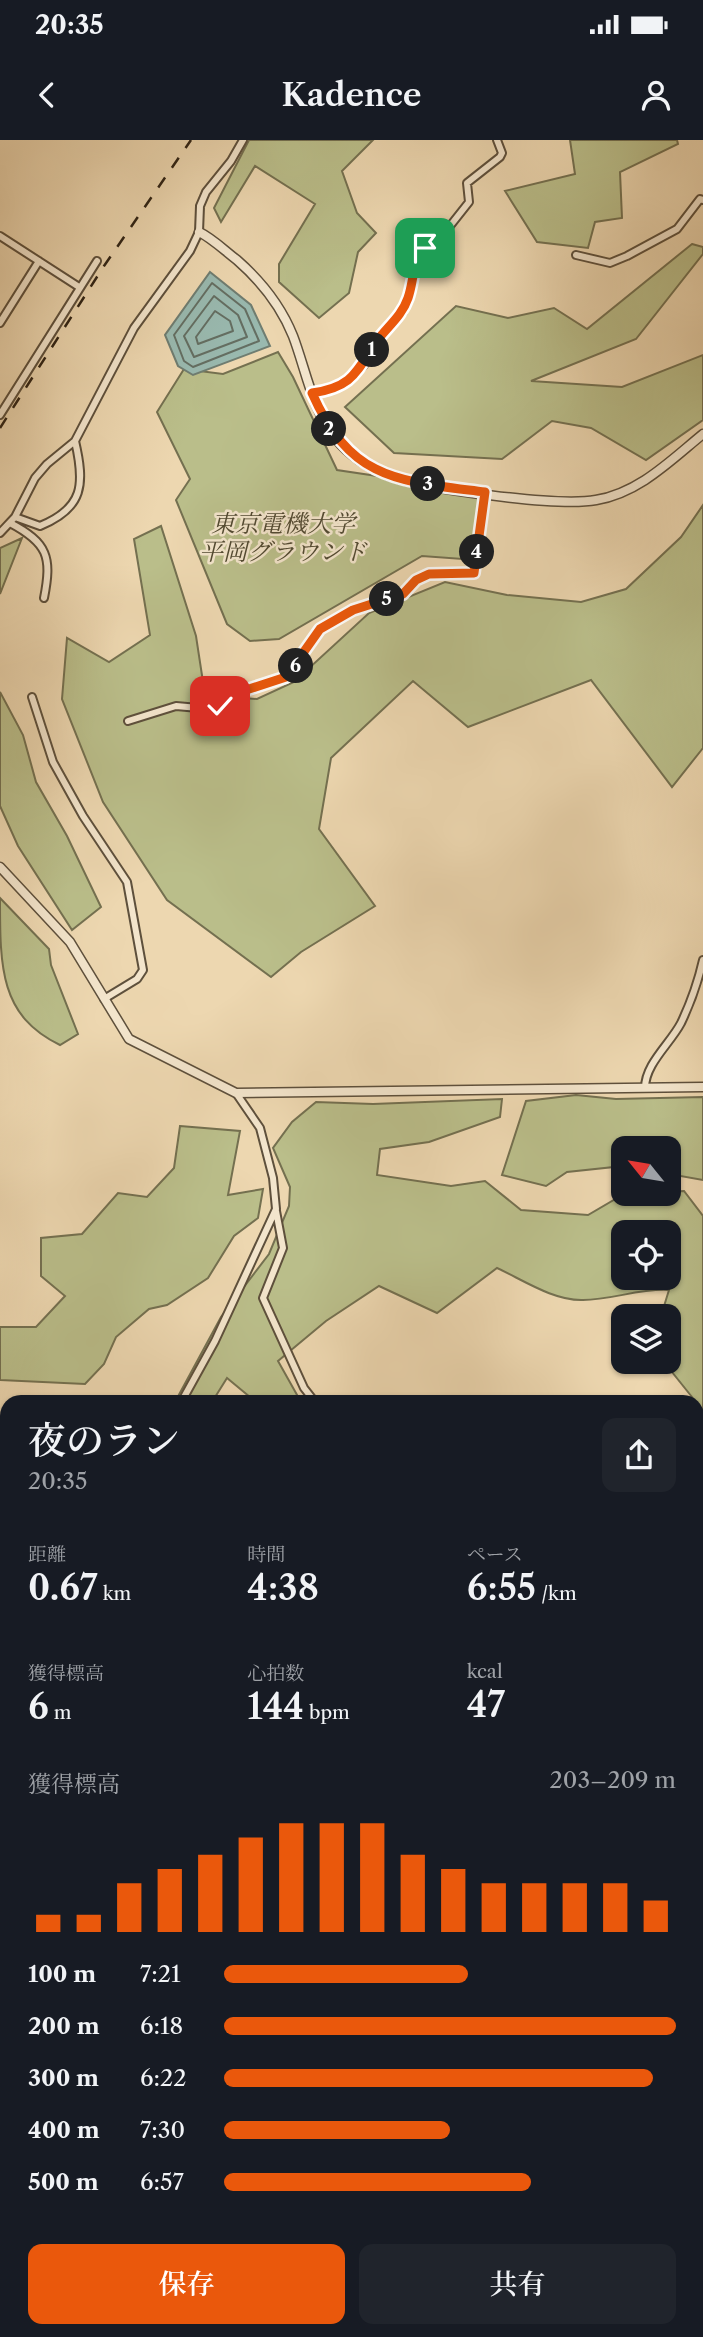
<!DOCTYPE html>
<html lang="ja">
<meta charset="utf-8">
<style>
:root{--surface:#171b24;--page:#20242c;--text:#f1f3f6;--muted:#9ea1a6;--accent:#ea580c}
body{margin:0;font-family:"Libre Caslon Text","Noto Serif JP",serif;background:var(--page);color:var(--text);height:100vh;display:flex;flex-direction:column;font-size:26px;white-space:nowrap}
*{box-sizing:border-box;margin:0}
p{font-size:23px;color:var(--muted)}
.icon{flex:none;width:38px;height:38px;fill:none;stroke:currentColor;stroke-width:2;stroke-linecap:round;stroke-linejoin:round}
.map{position:relative;flex:1;overflow:hidden}
.panel{position:absolute;left:0px;top:1255px;width:704px;height:943px;display:flex;flex-direction:column;background:var(--surface);border-radius:21px 21px 0 0;box-shadow:0 2px 5px #0004}
.panel>*{flex:none}
.needle{width:46px;rotate:300deg}
.fabs{position:absolute;left:611px;top:996px;display:grid;gap:14px}
.fabs a{display:grid;place-items:center;width:70px;height:70px;border-radius:14px;background:var(--surface);box-shadow:0 2px 5px #0004;font-size:35px}
.pin{position:absolute;display:grid;place-items:center;width:60px;height:60px;color:#fff;margin:-30px;border-radius:14px;box-shadow:0 4px 10px #0006}
.km{position:absolute;width:35px;height:35px;margin:-18px;border-radius:50%;background:#222;color:#fff;font-size:19px;line-height:35px;text-align:center}
.round{display:grid;place-items:center;flex:none;width:74px;height:74px;border-radius:14px;background:var(--page)}
.overview{display:flex;align-items:center;justify-content:space-between;height:119px;padding:0 28px}
h1{font-size:38px;font-weight:600;line-height:52px}
.stats{display:grid;grid-template-columns:repeat(3,1fr);gap:10px;height:119px;padding:7px 28px}
.stats div{display:grid;align-content:center}
.stats b{font-size:35px;font-weight:600}
.stats small{font-size:19px;font-weight:400}
.stats p{font-size:19px}
.chart{height:196px;padding:14px 28px}
.chart p{display:flex;justify-content:space-between}
.chart svg{width:100%;height:126px;margin-top:7px;stroke:var(--accent);stroke-width:6}
.button{display:flex;gap:14px;margin-top:auto;padding:14px 28px}
.button a{flex:1;height:80px;border-radius:14px;background:var(--accent);color:#fff;font-size:28px;font-weight:600;line-height:80px;text-align:center}
.button a+a{background:var(--page);color:var(--text)}
ul{padding:0 28px;list-style:none;font-size:23px}
li{display:grid;grid-template-columns:112px 84px 1fr;align-items:center;height:52px}
li i{height:18px;border-radius:9px;background:var(--accent)}
.status{display:flex;justify-content:space-between;align-items:center;height:49px;padding:0 35px;background:var(--surface);direction:ltr}
.status svg{height:19px;fill:currentColor}
header{display:flex;justify-content:space-between;align-items:center;height:91px;padding:0 28px;background:var(--surface);font-size:32px;font-weight:600}
.map>svg:first-child{display:block}
</style>
<div class="status"><b>20:35</b><svg viewBox="0 0 49 12"><path d="M0 12V9h3v3zM5 12V6h3v6zM10 12V3h3v9zM15 12V0h3v12zM26 1h20v11H26zM47 4h2v5h-2z"/></svg></div>
<header><svg class="icon" aria-label="back" viewBox="0 0 24 24"><path d="M15 5l-7 7 7 7"/></svg>Kadence<svg class="icon" aria-label="person" viewBox="0 0 24 24"><circle cx="12" cy="8" r="4"/><path d="M4 21q1-7 8-7t8 7"/></svg></header>
<div class="map">
<svg width="703" height="2197" viewBox="0 0 703 2197">
<rect width="100%" height="100%" fill="#edd7b0"/>
<filter id="stains"><feTurbulence type="fractalNoise" baseFrequency=".00286" numOctaves="4"/><feColorMatrix values="0 0 0 0 .2 0 0 0 0 .09 0 0 0 0 .02 0 0 0 .5 -.17"/></filter>
<radialGradient id="worn" r=".72"><stop offset=".6" stop-color="#630" stop-opacity="0"/><stop offset="1" stop-color="#630" stop-opacity=".3"/></radialGradient>
<path fill="#babe8a" stroke="#747050" stroke-width="2" fill-rule="evenodd" d="M249 0H373L342 31 357 73 376 93 358 112 349 153 319 178 279 142V124L315 64 255 26 221 82 214 68Z
M570 0H677L678 4 620 32 622 78 595 82 588 108 537 102 505 51 575 34Z
M692 104 703 107V114L636 199 531 241 622 247 703 215V280L646 320 591 288 552 281 502 319 394 313 345 267 456 166 508 178 554 168 587 189Z
M278 212 293 237 337 330 485 352 476 420 422 416 279 499 250 501 227 484 176 360 190 339 157 272 184 229 223 234Z
M703 365V608L672 647 591 540 468 587 413 541 331 618 319 689 375 766 301 812 271 837 167 760 103 662 62 559 67 498 109 522 150 495 134 399 161 386 196 496 205 555 257 559 294 542 369 473 445 442 507 455 581 462 626 449 681 397Z
M22 398 0 454V408Z
M0 552 23 595 36 642 67 696 101 767 72 790 18 706 0 666Z
M0 758 49 809 51 825 78 894 60 905C0 876 0 828 0 758Z
M576 955 616 959 703 957V1040L669 1034 668 1008H623V1026L567 1032 546 1046 502 1035 526 961Z
M502 959 500 977 429 1002 380 1009 377 1035 451 1046 485 1041 521 1070 588 1075 624 1054 684 1051 703 1076V1300L697 1303 696 1262 664 1222H668V1176H661L669 1150C640 1148 612 1160 583 1160 554 1161 523 1140 497 1128L437 1173 379 1146 326 1181 278 1221 301 1262H256L227 1238 212 1262H175L221 1177 269 1114 289 1066 290 1047 273 1008 292 982 316 962 373 964ZM623 1092H668V1138H623Z
M180 986 240 991 228 1055 263 1049 258 1078 234 1096 208 1138 167 1165 149 1169 116 1197 104 1224 85 1244 0 1240V1187H36L65 1156 41 1136V1098L82 1094 118 1053 147 1057 174 1028Z
M696 1431H703V1521L697 1525Z
M703 1636V1817L696 1811V1638Z
M697 1887 703 1890V2151L696 2148Z
M7 2137V2191H246L244 2197H0V2143Z
M403 2191H541L540 2197H403Z"/>
<path fill="#99b9af" stroke="#6f7d71" stroke-width="2" d="M210 132 251 165 270 206 193 235 178 226 165 195Z
M0 1975H7V2120H0Z"/>
<g fill="none" stroke-linecap="round" stroke-linejoin="round">
<path stroke="#646e62" stroke-width="2" d="M212 143 245 169 259 201 193 227 184 221 174 195Z
M214 156 238 175 247 197 194 217 184 196Z
M215 171 230 181 233 191 198 204 196 197Z"/>
<defs>
<path id="minor" d="M0 96 79 147
M576 115 610 123 627 116 677 89 700 59 703 60
M0 183 39 121
M312 253 346 243 364 225 376 202 403 172 419 115 450 86 469 62 467 43 500 17 502 13 497 0
M0 275 97 121
M15 377 40 386C84 368 85 344 75 301
M10 383C48 403 52 417 44 458
M0 393 15 377 35 338 47 324 75 301 134 188 190 111 199 92 200 66 206 52 231 21 243 0
M32 557 53 622 83 676 127 742 143 830 137 839 104 859
M128 581 176 566 210 569 220 566 246 550 286 537 320 489 353 470 403 454 416 440 429 434 474 433 485 353
M645 948C645 924 670 904 681 883 691 862 698 842 703 820
M276 1071 283 1108 263 1158 304 1248 315 1262
M183 1259 215 1201 276 1069 273 1038 260 988 236 953
M0 1347 7 1352"/>
<path id="tertiary" d="M199 92C212 98 225 111 237 120 261 141 281 166 293 196 306 230 312 270 336 299 348 314 368 328 387 335 424 349 558 367 596 360 639 353 671 320 703 294
M0 727 70 802 129 899 236 953 703 947
M0 1957H7"/>
<path id="primary" d="M0 1596 7 1599
M696 1620 703 1619"/>
</defs>
<use href="#minor" stroke="#5e503c" stroke-width="10"/>
<use href="#tertiary" stroke="#5e503c" stroke-width="11"/>
<use href="#primary" stroke="#2f2315" stroke-width="13"/>
<use href="#minor" stroke="#f3e5cc" stroke-width="6"/>
<use href="#tertiary" stroke="#f3e5cc" stroke-width="8"/>
<use href="#primary" stroke="#e6bc78" stroke-width="10"/>
<path stroke="#2f2315" stroke-width="2.5" stroke-dasharray="12 12" stroke-linecap="butt" d="M0 288 104 126 191 0"/>
</g>
<g fill="none" stroke-linecap="round" stroke-linejoin="round">
<defs>
<path id="route" d="M220 566 246 550 286 537 320 489 353 470 403 454 416 440 429 434 474 433 485 352C398 341 351 341 312 253 353 247 356 232 376 202 387 187 402 176 408 158 414 141 412 122 425 108"/>
</defs>
<use href="#route" stroke="#fff" stroke-width="14"/>
<use href="#route" stroke="#ea580c" stroke-width="9"/>
</g>
<g text-anchor="middle" dominant-baseline="central" stroke-width="5" stroke-linejoin="round" paint-order="stroke">
<g font-size="24" font-style="italic" fill="#524a32" stroke="#f3e5cc">
<text x="283" y="383">東京電機大学<tspan x="283" dy="28">平岡グラウンド</tspan></text>
</g>
</g>
<rect width="100%" height="100%" filter="url(#stains)"/>
<rect width="100%" height="100%" fill="url(#worn)"/>
</svg>
<div class="fabs">
<a><svg class="needle" viewBox="-14 -14 28 28"><path d="M0-13l5 13h-10z" fill="#e53935"/><path d="M0 13l5-13h-10z" fill="#9ea1a6"/></svg></a>
<a><svg class="icon" aria-label="locate" viewBox="0 0 24 24"><circle cx="12" cy="12" r="6"/><path d="M12 2v4M12 18v4M2 12h4M18 12h4"/></svg></a>
<a><svg class="icon" aria-label="layers" viewBox="0 0 24 24"><path d="M12 4l9 5-9 5-9-5zM3 14l9 5 9-5"/></svg></a>
</div>
<div class="pin" style="left:425px;top:108px;background:#1e9e55"><svg class="icon" aria-label="arrive" viewBox="0 0 24 24"><path d="M6 21V4h12l-3 4 3 4H6"/></svg></div>
<div class="pin" style="left:220px;top:566px;background:#d93025"><svg class="icon" aria-label="check" viewBox="0 0 24 24"><path d="M5 12l5 5 9-10"/></svg></div>
<b class="km" style="left:372px;top:210px">1</b>
<b class="km" style="left:329px;top:289px">2</b>
<b class="km" style="left:428px;top:344px">3</b>
<b class="km" style="left:477px;top:412px">4</b>
<b class="km" style="left:387px;top:459px">5</b>
<b class="km" style="left:296px;top:526px">6</b>
<section class="panel">
<div class="overview"><div><h1>夜のラン</h1><p>20:35</p></div><a class="round"><svg class="icon" aria-label="share" viewBox="0 0 24 24"><path d="M12 15V3M7 8l5-5 5 5M5 13v7h14v-7"/></svg></a></div>
<div class="stats">
<div><p>距離</p><b>0.67<small> km</small></b></div>
<div><p>時間</p><b>4:38</b></div>
<div><p>ペース</p><b>6:55<small> /km</small></b></div>
</div>
<div class="stats">
<div><p>獲得標高</p><b>6<small> m</small></b></div>
<div><p>心拍数</p><b>144<small> bpm</small></b></div>
<div><p>kcal</p><b>47</b></div>
</div>
<div class="chart"><p><span>獲得標高</span>203–209 m</p>
<svg viewBox="0 0 160 44" preserveAspectRatio="none"><path d="M5 44V38M15 44V38M25 44V27M35 44V22M45 44V17M55 44V11M65 44V6M75 44V6M85 44V6M95 44V17M105 44V22M115 44V27M125 44V27M135 44V27M145 44V27M155 44V33"/></svg>
</div>
<ul>
<li><b>100 m</b>7:21<i style="width:54%"></i></li>
<li><b>200 m</b>6:18<i style="width:100%"></i></li>
<li><b>300 m</b>6:22<i style="width:95%"></i></li>
<li><b>400 m</b>7:30<i style="width:50%"></i></li>
<li><b>500 m</b>6:57<i style="width:68%"></i></li>
</ul>
<div class="button"><a>保存</a><a>共有</a></div>
</section>
</div>
